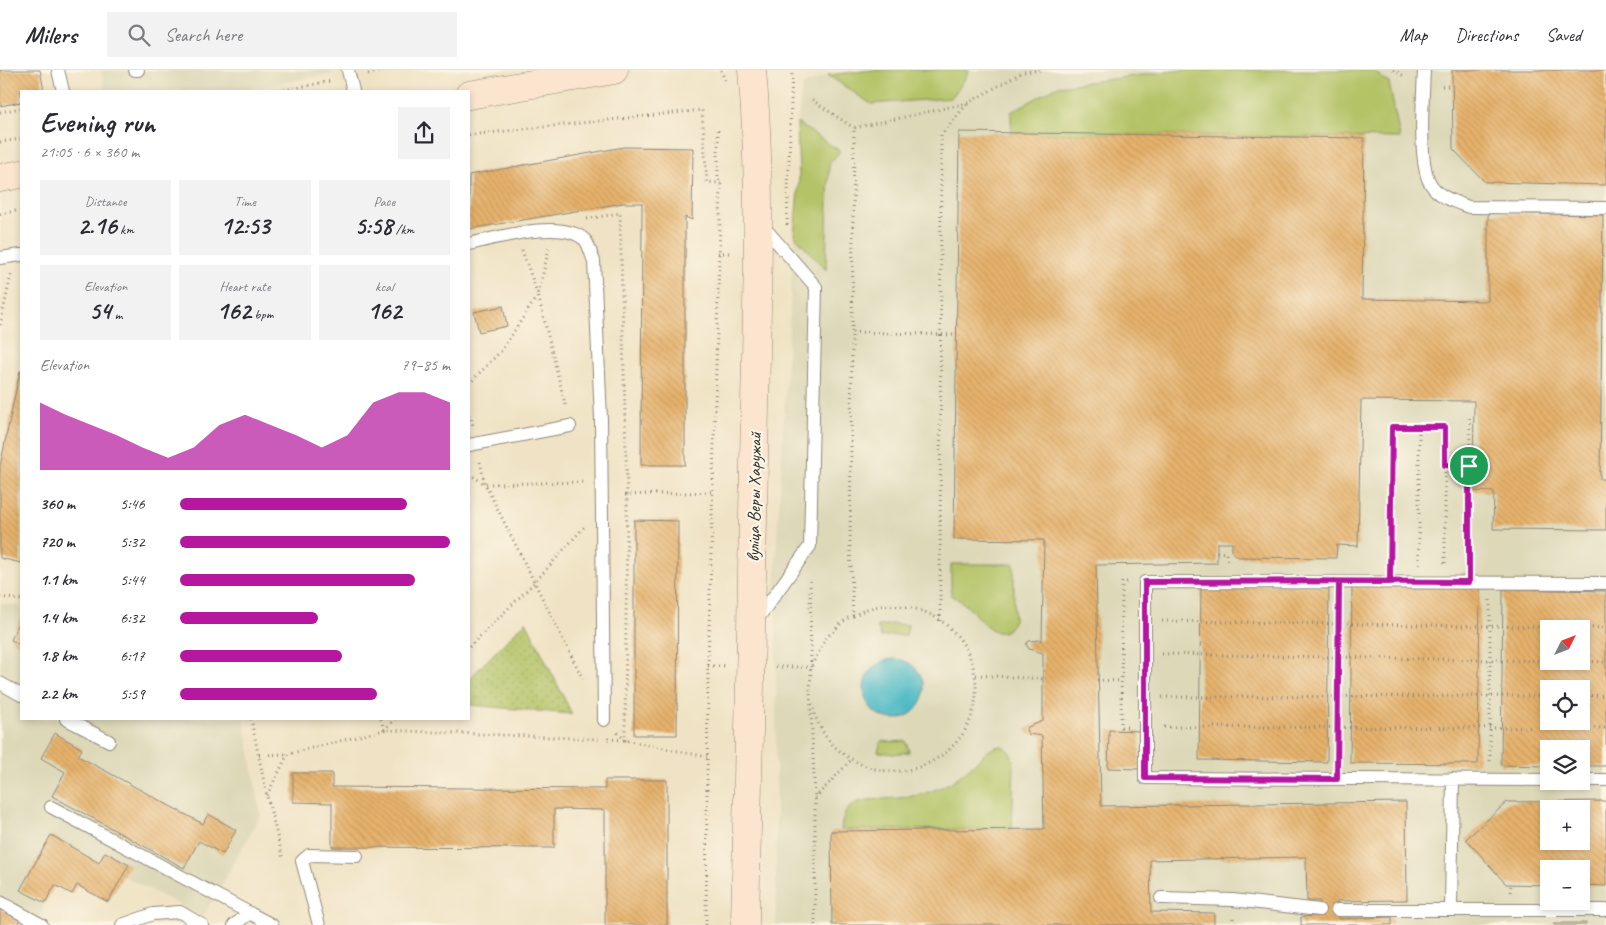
<!DOCTYPE html>
<meta charset="utf-8">
<style>
:root{--surface:#fff;--page:#f2f2f3;--text:#2b2b33;--muted:#7c7c81;--line:#e1e1e2;--accent:#b5179e}
body{margin:0;font-family:Caveat,sans-serif;background:var(--page);color:var(--text);height:100vh;display:flex;flex-direction:column;font-size:19px;white-space:nowrap}
*{box-sizing:border-box;margin:0}
p{font-size:16px;color:var(--muted)}
.icon{flex:none;width:28px;height:28px;fill:none;stroke:currentColor;stroke-width:2;stroke-linecap:round;stroke-linejoin:round}
.map{position:relative;flex:1;overflow:hidden}
.sheet{position:absolute;left:20px;top:20px;width:450px;height:630px;display:flex;flex-direction:column;background:var(--surface);border-radius:0px;box-shadow:0 2px 8px #0003}
.sheet>*{flex:none}
.needle{width:32px;rotate:48deg}
.fabs{position:absolute;left:1540px;top:550px;display:grid;gap:10px}
.fabs a{display:grid;place-items:center;width:50px;height:50px;border-radius:0px;background:var(--surface);box-shadow:0 2px 8px #0003;font-size:25px}
.pin{position:absolute;display:grid;place-items:center;width:42px;height:42px;color:#fff;margin:-21px;border:2px solid #fff;border-radius:50%;box-shadow:0 1px 5px #0007}
.round{display:grid;place-items:center;flex:none;width:52px;height:52px;border-radius:0px;background:var(--page)}
.headline{display:flex;align-items:center;justify-content:space-between;height:85px;padding:0 20px}
h1{font-size:28px;font-weight:700;line-height:38px}
.figures{display:grid;grid-template-columns:repeat(3,1fr);gap:8px;height:85px;padding:5px 20px}
.figures div{display:grid;align-content:center;border-radius:0px;background:var(--page);text-align:center}
.figures b{font-size:25px;font-weight:700}
.figures small{font-size:14px;font-weight:400}
.figures p{font-size:14px}
.chart{height:140px;padding:10px 20px}
.chart p{display:flex;justify-content:space-between}
.chart svg{width:100%;height:90px;margin-top:5px;fill:var(--accent);opacity:.7}
ul{padding:0 20px;list-style:none;font-size:16px}
li{display:grid;grid-template-columns:80px 60px 1fr;align-items:center;height:38px}
li i{height:12px;border-radius:6px;background:var(--accent)}
header{display:flex;align-items:center;gap:30px;box-sizing:border-box;height:70px;padding:0 25px;background:var(--surface);border-bottom:1px solid var(--line)}
header strong{font-size:24px}
nav{display:flex;gap:28px;margin-inline-start:auto;font-size:18px}
.search{width:350px;height:45px;background:var(--page);display:flex;align-items:center;gap:12px;box-sizing:border-box;padding:0 18px;border-radius:0px;color:var(--muted);font-size:19px}
.map>svg:first-child{display:block}
</style>
<header>
<strong>Milers</strong>
<div class="search"><svg class="icon" aria-label="search" viewBox="0 0 24 24"><circle cx="10" cy="10" r="6"/><path d="M15 15l6 6"/></svg>Search here</div>
<nav><a>Map</a><a>Directions</a><a>Saved</a></nav>
</header>
<div class="map">
<svg width="1606" height="855" viewBox="0 0 1606 855">
<defs>
<pattern id="park-dots" width="8" height="8" patternUnits="userSpaceOnUse" patternTransform="scale(1.25)"><rect width="8" height="8" fill="#b3c366"/><path d="M2 2h.1M6 6h.1" fill="none" stroke="#929f54" stroke-width="1.8" stroke-linecap="round"/></pattern>
<pattern id="building-back-hatch" width="6" height="6" patternUnits="userSpaceOnUse" patternTransform="scale(1.25)"><rect width="6" height="6" fill="#e6b26c"/><path d="M-1 5l2 2M0 0l6 6M5-1l2 2" fill="none" stroke="#c5995e"/></pattern>
</defs>
<rect width="100%" height="100%" fill="#fcf5e5"/>
<filter id="ink" filterUnits="userSpaceOnUse"><feTurbulence type="fractalNoise" baseFrequency=".02" numOctaves="2"/><feDisplacementMap in="SourceGraphic" scale="10" xChannelSelector="R" yChannelSelector="G"/><feConvolveMatrix kernelMatrix="1 2 1 2 8 2 1 2 1" color-interpolation-filters="sRGB"/></filter>
<filter id="wash" filterUnits="userSpaceOnUse"><feTurbulence type="fractalNoise" baseFrequency=".0096" numOctaves="4" result="noise"/><feDisplacementMap in="SourceGraphic" scale="20" xChannelSelector="R" yChannelSelector="G"/><feGaussianBlur stdDeviation="1.12" result="paint"/><feColorMatrix in="noise" values="0 0 0 0 0 0 0 0 0 0 0 0 0 0 0 0 0 1.4 0 .05"/><feComposite in="paint" operator="in"/></filter>
<g filter="url(#wash)">
<rect width="100%" height="100%" fill="#f0e3c5"/>
<path fill="#ddd8b8" fill-rule="evenodd" d="M101 0H331L332 4 235 21H105Z
M871 0H1606V521L1503 520 1501 695 1549 696V711H1581V696H1606V855H776V490L792 201 799 109 797 53 803 15 828 5ZM1201 515 1327 692 1199 690ZM1352 517 1480 519 1478 694 1350 693ZM1549 739H1581V771H1549ZM1549 799H1581V831H1549Z
M0 533 21 536V649H244L261 745 203 847 123 806 128 795 106 782 99 793 51 765 21 820 45 833 36 855H0Z"/>
<path fill="#b3c366" stroke="#6f7748" d="M871 0H969L963 12 951 28 871 34 828 5Z
M1180 0H1372L1389 13 1400 68 1011 63V42L1058 16Z
M797 53 840 81 829 94 826 200 794 165 799 109Z
M951 494H1014V550C1001 578 982 551 970 539 964 533 958 529 951 525Z
M893 554 908 555 906 566 895 565 881 567 877 556Z
M881 671 892 672 906 671 909 682 893 684 878 682Z
M1002 676C1010 681 1012 686 1014 694L1012 759 841 760C842 750 844 740 854 734 863 729 874 730 884 729 901 728 921 726 937 719 957 711 972 696 988 681L995 677Z"/>
<path fill="url(#park-dots)" stroke="#6f7748" d="M526 551 572 644 469 635V609Z"/>
<path fill="#4ab8c4" stroke="#3a7278" d="M864 619a30 30 0 1 1 60 0a30 30 0 1 1-60 0Z"/>
<g id="blocks">
<path fill="url(#building-back-hatch)" fill-rule="evenodd" d="M0 0H40L44 21H21V32L0 36Z
M1452 0H1606V115L1485 112 1453 79Z
M959 62 1364 68 1362 229 1488 231V143L1603 145 1600 409H1606V460L1493 459 1494 422 1473 421 1474 331 1361 330 1358 476 1337 475 1336 488 1238 487 1232 482V473H1217V493L1096 495 1101 736 1406 732 1407 830 1337 831 1339 849 1392 847V855H1301V847L1319 846 1320 831H1307L1306 787 1150 790 1151 842 1214 843V855H832L831 761 1044 759 1042 666 1028 664 1026 660 1028 657 1043 651V583L1029 579 1026 574 1029 571 1042 570 1044 470 954 469Z
M624 77 693 78 692 150 685 147V395H641L642 133H623L469 159V105Z
M503 236 507 256 479 262 474 242Z
M20 301H21V493L0 488V396Z
M634 450 678 451 677 665H634Z
M1201 514 1329 516 1327 692 1199 690Z
M1352 517 1480 518 1478 694 1350 693Z
M1503 519 1606 521V696H1581V679H1549V696L1501 695ZM1549 559H1581V591H1549ZM1549 619H1581V651H1549Z
M21 546V575L11 570Z
M1109 660 1140 661 1139 699 1108 698Z
M55 663 82 679 78 686 203 754 208 744 236 760 223 784 199 771 184 798 52 726 65 702 41 688Z
M293 703H332V717L605 719V710H667V855H605V740L554 739V778L332 777V733L293 732Z
M1606 731V816L1581 815V799H1549V815L1506 814 1466 769 1507 732ZM1549 739H1581V771H1549Z
M51 765 99 793 105 782 129 795 108 832 77 815 72 824 55 815 45 833 20 820Z
M0 839 20 849 17 855H0Z
M1554 853H1586V855H1554Z"/>
</g>
</g>
<g filter="url(#ink)">
<use href="#blocks" fill-opacity="0" stroke="#8e8778" stroke-width="1"/>
<g fill="none" stroke-linecap="round" stroke-linejoin="round">
<defs>
<path id="service" d="M58 0 63 21
M135 0H138
M348 0 353 21
M1424 0C1423 25 1418 93 1430 113 1438 127 1455 132 1469 137L1606 138
M469 174C497 168 562 148 585 170 589 174 591 185 594 191L601 349 604 650
M0 188 21 185
M469 375 570 356
M756 551 810 476 816 217 762 155
M0 613 21 625
M66 649 109 671
M1549 710 1145 708V512L1606 513
M1581 710H1606
M51 737 272 855
M1161 828 1233 830 1319 840
M0 832 42 855
M1337 840H1606
M1451 840 1453 709
M122 855 153 844 180 842 202 855
M234 855 250 843
M319 855 302 791 309 785 357 786"/>
<path id="secondary" d="M469 25 614 0
M0 108 21 104
M745 855C749 682 752 508 755 335 757 224 762 111 752 0"/>
</defs>
<use href="#service" stroke="#8e8778" stroke-width="14"/>
<use href="#secondary" stroke="#8e8778" stroke-width="29"/>
<path stroke="#8e8778" stroke-width="3" stroke-dasharray="1 4" stroke-linecap="butt" d="M721 0 725 11
M1393 0 1406 7
M368 4 388 0
M1442 16H1452
M279 21 332 11
M812 30 854 58
M0 42 21 38
M469 65 702 40 707 112 721 113
M0 72 21 69
M0 144 21 140
M587 149 620 143 627 424 625 670 617 662
M787 155 792 0
M522 180 538 225 566 338
M718 183H733
M0 255 11 205
M852 262 956 265
M469 314 501 281 538 225 549 178
M469 345 471 346 473 356
M480 392 485 414 583 609
M1445 395 1469 396
M469 404 485 414 585 412
M625 425 712 422
M1217 482 1226 483 1227 493
M1391 494 1392 357H1445V494
M1419 494V357
M1469 494 1470 345
M1127 512H1122L1121 657H1127
M0 527 21 530
M1490 530V692
M940 551 941 65 968 33
M1162 551 1606 558
M469 577 535 512 584 457
M1162 584 1549 591
M1578 591 1606 592
M708 596H724
M776 597H811L810 509
M976 605 1043 609
M1097 610 1122 611
M1581 626 1606 625
M1162 627 1549 626
M812 634C818 664 837 685 866 696 889 705 915 702 936 689 1000 651 984 555 912 538 899 535 883 534 871 538 865 539 859 543 853 546
M251 649 267 726 283 789
M381 649 384 660 599 669
M1164 657 1606 658
M608 669 625 670 707 687
M259 685 287 684
M1337 692 1339 531
M267 725 288 684 384 660 395 649
M815 728 851 690
M1510 822 1511 814
M1233 848V855
M706 855 708 596 721 113 718 107V56
M815 855V728L810 621 811 597 826 568 846 549 853 546 850 477 854 58 968 33 1023 2 1042 0"/>
<use href="#service" stroke="#fff" stroke-width="12"/>
<use href="#secondary" stroke="#fbe5cf" stroke-width="28"/>
</g>
</g>
<g fill="none" stroke-linecap="round" stroke-linejoin="round" filter="url(#ink)">
<defs>
<path id="route" d="M1469 396V512C1361 511 1253 511 1145 512V708L1337 709 1339 512H1390L1392 357H1445V395L1469 396"/>
</defs>
<use href="#route" stroke="#fff" stroke-width="10"/>
<use href="#route" stroke="#b5179e" stroke-width="6"/>
</g>
<g text-anchor="middle" dominant-baseline="central" stroke-width="4.5" stroke-linejoin="round" paint-order="stroke">
<g font-size="18" fill="#2b2b2b" stroke="#fcf5e5">
<text transform="translate(754 427) rotate(-89)">вуліца Веры Харужай</text>
</g>
</g>
</svg>
<div class="fabs">
<a><svg class="needle" viewBox="-14 -14 28 28"><path d="M0-13l5 13h-10z" fill="#e53935"/><path d="M0 13l5-13h-10z" fill="#7c7c81"/></svg></a>
<a><svg class="icon" aria-label="locate" viewBox="0 0 24 24"><circle cx="12" cy="12" r="6"/><path d="M12 2v4M12 18v4M2 12h4M18 12h4"/></svg></a>
<a><svg class="icon" aria-label="layers" viewBox="0 0 24 24"><path d="M12 4l9 5-9 5-9-5zM3 14l9 5 9-5"/></svg></a>
<a>+</a>
<a>−</a>
</div>
<div class="pin" style="left:1469px;top:396px;background:#1e9e55"><svg class="icon" aria-label="arrive" viewBox="0 0 24 24"><path d="M6 21V4h12l-3 4 3 4H6"/></svg></div>
<section class="sheet">
<div class="headline"><div><h1>Evening run</h1><p>21:05 · 6 × 360 m</p></div><a class="round"><svg class="icon" aria-label="share" viewBox="0 0 24 24"><path d="M12 15V3M7 8l5-5 5 5M5 13v7h14v-7"/></svg></a></div>
<div class="figures">
<div><p>Distance</p><b>2.16<small> km</small></b></div>
<div><p>Time</p><b>12:53</b></div>
<div><p>Pace</p><b>5:58<small> /km</small></b></div>
</div>
<div class="figures">
<div><p>Elevation</p><b>54<small> m</small></b></div>
<div><p>Heart rate</p><b>162<small> bpm</small></b></div>
<div><p>kcal</p><b>162</b></div>
</div>
<div class="chart"><p><span>Elevation</span>79–85 m</p>
<svg viewBox="0 0 160 44" preserveAspectRatio="none"><path d="M0 44V11L10 17L20 22L30 27L40 33L50 38L60 33L70 22L80 17L90 22L100 27L110 33L120 27L130 11L140 6L150 6L160 11V44z"/></svg>
</div>
<ul>
<li><b>360 m</b>5:46<i style="width:84%"></i></li>
<li><b>720 m</b>5:32<i style="width:100%"></i></li>
<li><b>1.1 km</b>5:44<i style="width:87%"></i></li>
<li><b>1.4 km</b>6:32<i style="width:51%"></i></li>
<li><b>1.8 km</b>6:17<i style="width:60%"></i></li>
<li><b>2.2 km</b>5:59<i style="width:73%"></i></li>
</ul>
</section>
</div>
